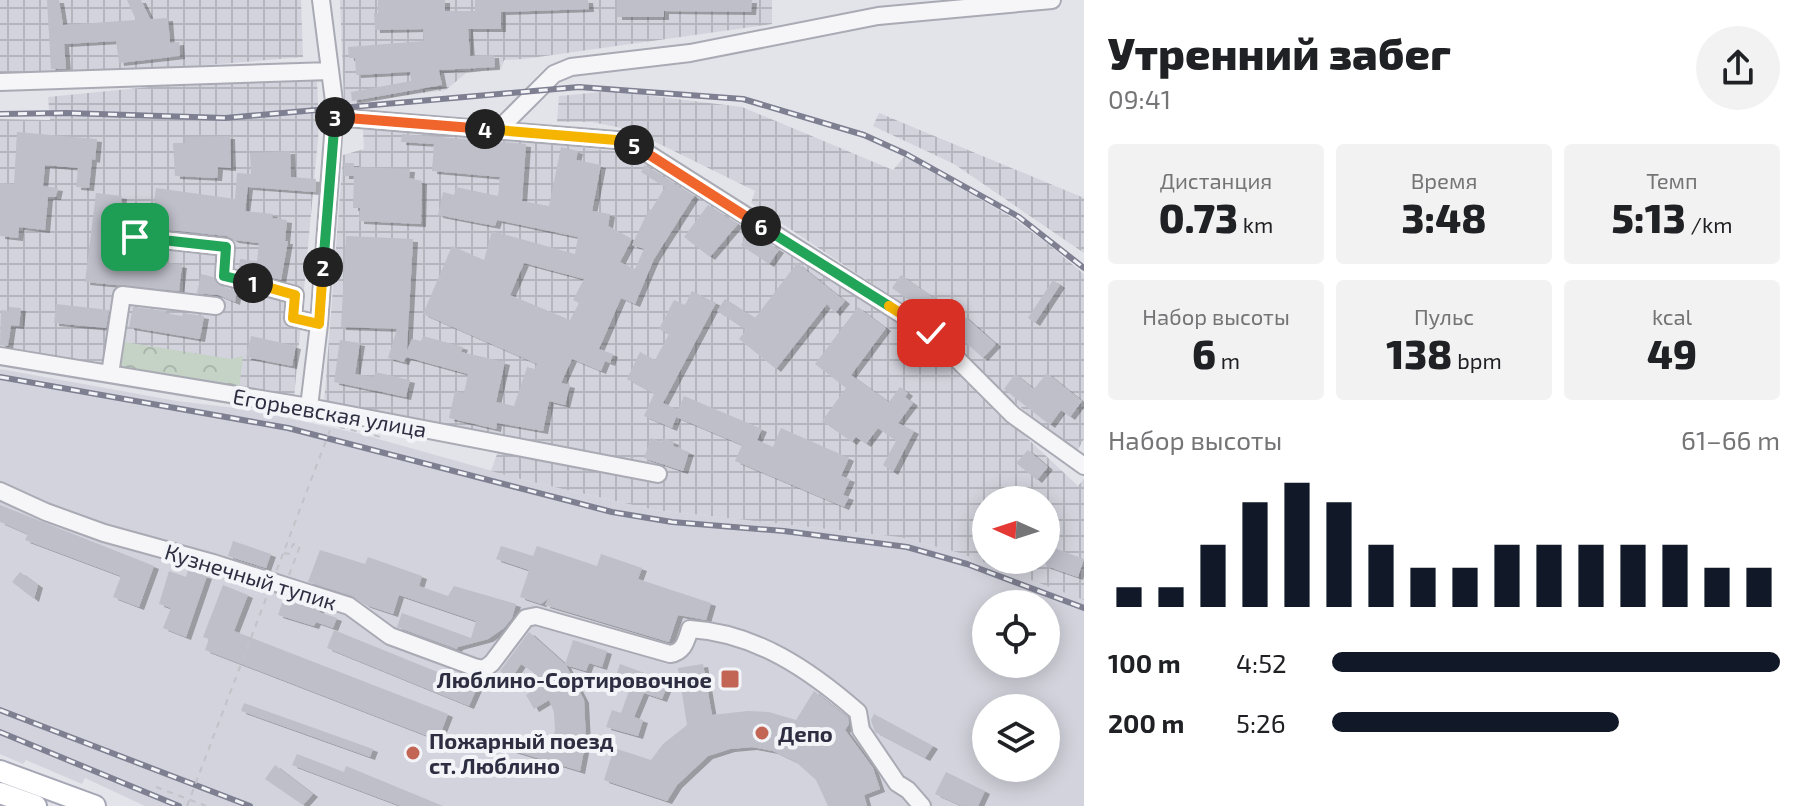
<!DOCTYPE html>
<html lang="ru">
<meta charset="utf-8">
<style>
:root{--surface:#fff;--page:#f2f2f2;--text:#202124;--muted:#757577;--accent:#111827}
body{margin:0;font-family:"Exo 2",sans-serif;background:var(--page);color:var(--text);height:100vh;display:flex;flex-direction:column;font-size:30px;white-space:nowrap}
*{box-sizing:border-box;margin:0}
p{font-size:26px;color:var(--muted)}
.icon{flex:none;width:44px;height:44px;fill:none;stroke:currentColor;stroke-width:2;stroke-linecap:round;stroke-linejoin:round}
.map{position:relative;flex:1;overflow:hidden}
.side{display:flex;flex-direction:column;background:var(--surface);width:720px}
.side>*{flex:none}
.needle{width:52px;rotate:273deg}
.tools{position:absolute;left:972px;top:486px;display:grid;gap:16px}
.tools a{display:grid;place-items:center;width:88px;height:88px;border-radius:50%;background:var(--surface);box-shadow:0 4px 20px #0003;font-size:40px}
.pin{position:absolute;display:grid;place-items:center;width:68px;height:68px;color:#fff;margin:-34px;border-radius:16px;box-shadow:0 4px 12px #0006}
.km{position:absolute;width:40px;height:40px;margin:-20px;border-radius:50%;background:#222;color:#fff;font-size:22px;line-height:40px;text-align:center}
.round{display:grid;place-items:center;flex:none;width:84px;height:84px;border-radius:42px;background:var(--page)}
.head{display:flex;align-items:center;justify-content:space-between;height:136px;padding:0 24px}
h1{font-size:44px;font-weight:800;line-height:60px}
.stats{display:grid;grid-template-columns:repeat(3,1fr);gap:12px;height:136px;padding:8px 24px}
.stats div{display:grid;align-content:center;border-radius:8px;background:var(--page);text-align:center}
.stats b{font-size:40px;font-weight:800}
.stats small{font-size:22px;font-weight:400}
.stats p{font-size:22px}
.chart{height:224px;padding:16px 24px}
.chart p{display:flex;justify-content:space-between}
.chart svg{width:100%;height:144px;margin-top:8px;stroke:var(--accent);stroke-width:6}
ul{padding:0 24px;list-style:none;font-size:26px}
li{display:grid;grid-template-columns:128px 96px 1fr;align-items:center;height:60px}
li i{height:20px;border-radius:10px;background:var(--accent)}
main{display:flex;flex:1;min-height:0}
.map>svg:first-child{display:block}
</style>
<main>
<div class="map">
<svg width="1084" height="806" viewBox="0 0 1084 806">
<defs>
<pattern id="industrial-grid" width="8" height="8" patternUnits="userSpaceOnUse" patternTransform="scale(2)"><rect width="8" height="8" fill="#d2d3dc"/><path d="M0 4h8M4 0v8" fill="none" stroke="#b5b5be"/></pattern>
<pattern id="forest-crowns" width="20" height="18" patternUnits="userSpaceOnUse" patternTransform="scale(2)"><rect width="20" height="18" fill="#c5d3c6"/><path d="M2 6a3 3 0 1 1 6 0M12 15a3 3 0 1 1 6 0" fill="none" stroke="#aab5ab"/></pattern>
<filter id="shadow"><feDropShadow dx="5" dy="3" stdDeviation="0" flood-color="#0004"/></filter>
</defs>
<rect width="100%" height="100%" fill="#e3e4ea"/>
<path fill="#d2d3dc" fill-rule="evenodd" d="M0 369 177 401 251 410 357 433 528 481 655 510 899 537 960 553 1056 587 1084 600V806H145L85 778 82 784 26 760 23 764 0 754ZM986 604H1046V664H986ZM986 708H1046V768H986Z"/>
<path fill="url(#industrial-grid)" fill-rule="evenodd" d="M0 0H301L303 57 75 76H0Z
M340 0H772V24L524 59 504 60 501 69 466 73 446 90 344 104Z
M240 78 317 80 319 128 294 398 0 348V119L50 120 48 97Z
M612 91 742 107 893 170 905 156 1013 218 1048 244 1084 274V439L1076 453 979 373 934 325 751 203 755 191 631 130 592 122H557L559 96Z
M879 113 1084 198V253L954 164 873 126Z
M397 128 633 153 698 192 925 342 1078 486 1084 479V600L960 553 899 537 655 510 528 481 491 471 502 440 324 404 343 155 364 149 363 130ZM986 500H1046V560H986Z"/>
<path fill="url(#forest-crowns)" d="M118 341 231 359 243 356 239 390 113 371Z"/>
<path fill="#bebfc9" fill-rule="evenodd" filter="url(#shadow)" d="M47 0H59L63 25 136 20 127 0H141L150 19 168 18 170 43 179 42 180 56 119 63 116 41 64 44 66 69H51Z
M378 0H445V11H475V0H588L589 9 501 12V29H468L470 56 494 55 495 67 439 70 442 85 352 101 351 92 411 81 410 72 356 75 355 58H349L348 47 424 41 423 29 375 30 374 13H378Z
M617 0H752L751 12 664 11V17H617Z
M17 132 97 139 95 160 92 159 89 188 76 187 78 168 45 165 43 186 58 188 56 197H48L45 230 19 227 18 238 0 236V183L14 184Z
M402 134 526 144 522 201 549 206 561 147 578 151 576 160 601 165 592 211 610 214 608 226 632 239 620 262 635 269 644 249 632 245 649 209 651 210 665 187 641 172 645 165 694 196 654 259 635 304 621 298 599 349 613 354 610 363 605 361 601 371 572 359 561 383 570 385 565 405 549 401 543 431 497 423 496 429 449 418 455 391 464 393 468 374 406 357 404 362 388 358 397 329 341 327 346 236 413 239 407 350 412 339 421 341 423 336 463 347 461 352 505 362 496 402 514 406 527 367 535 369 537 364 423 314 452 246 484 260 492 231 575 254 578 237 497 220 495 226 438 215 443 192 454 195 456 187 498 196 500 177 432 171 434 144 401 142ZM524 263 584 279 573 300 579 303 570 320 510 295Z
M230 136 231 168 218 167 217 178 175 176 173 143H185V137Z
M290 151 291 177 316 179 315 192 248 187 245 211 273 214 272 218 287 220 285 241H288L281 280 239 269 240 259 257 261 259 243 234 240 227 236 150 228 156 188 235 199 237 173 251 174 250 153Z
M344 163H354V167L410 169 409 178 422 181 421 224 359 221 360 208H353L354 176H344Z
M96 193 122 196 115 256 182 265 179 291 85 282Z
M708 205 738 224 710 257 684 237Z
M751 232 779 250 769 264 741 245Z
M797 263 845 301 835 313 827 304 776 369 739 339 746 330 717 311 725 299 755 318Z
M201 274 213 277 221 286 237 291 235 302 218 295 197 293Z
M901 275 941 303 931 316 892 288Z
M1053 280 1060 285 1035 323 1028 318Z
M692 291 716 303 663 403 678 410 684 396 762 429 757 440 773 447 781 428 849 458 841 476 850 479 843 495 849 497 844 507 735 461 742 445 676 417 672 428 644 416 654 394 627 379 640 352 655 360 669 334 659 329 674 300 685 305Z
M56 304 109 310 106 328 54 323Z
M9 307 21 308 19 326 11 325 8 346 0 345 1 310 9 311Z
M133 307 166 311 165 313 182 316 183 313 204 316 200 339 129 327Z
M858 307 886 328 851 375 889 402 900 387 908 393 905 397 913 403 898 423 914 431 893 472 883 465 896 441 878 428 866 444 856 437 852 442 822 421 846 388 815 364Z
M964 316 996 344 983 358 952 330Z
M251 336 296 346 292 366 246 357Z
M340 340 360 343 355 374 374 377 375 372 410 380 406 397 334 382Z
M1047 373 1082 401 1070 417 1061 410 1050 425 1004 389 1015 374 1034 389Z
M651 438 662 442 664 438 674 442 673 446 689 452 683 471 644 458Z
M1028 450 1048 467 1037 480 1016 463Z
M0 505 154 566 139 607 113 597 121 576 25 540 28 534 0 522Z
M233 541 271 554 266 568 228 556Z
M1046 545 1084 559 1078 577 1046 566Z
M501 546 533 556 537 546 597 566 601 554 642 568 638 579 711 603 706 620 678 615 669 642 545 605 549 598 541 604 520 597 529 570 496 559Z
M320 550 365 564 368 557 422 576 419 586 448 596 454 586 516 604 512 618 504 628 488 639 458 647 457 649 397 627 402 613 471 638 476 621 399 595 393 614 366 605 352 596 308 582Z
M188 570 207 576 186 637 163 628 171 608 159 604 169 571 186 577Z
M20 572 38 585 34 599 12 582Z
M223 585 248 595 234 631 448 714 438 740 205 650 209 639 203 637Z
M284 597 320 608 319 612 337 618 333 628 316 622 314 626 278 615Z
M334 630 477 688 469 706 327 648Z
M529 632 565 664 573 640 607 651 602 667 589 663 586 671 566 665 584 700 586 740 580 771 511 750 515 738 552 748 555 730 554 712 549 700 534 709 526 695 542 685 533 672 521 664 511 679 500 671Z
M620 664 669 682 662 699 644 693 634 717 643 720 638 736 606 727 612 710 621 713 630 688 614 682Z
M703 664 712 715 748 711 769 712 796 720 814 691 848 718 849 724 845 730 873 768 880 789 864 795 867 806H828L816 780 796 762 773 751 752 747 730 749 708 756 677 785 667 801 604 780 614 748 651 760 663 744 687 725 678 668Z
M244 703 373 749 370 757 241 711Z
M874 714 933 746 925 758 875 732 871 720Z
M297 754 344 772 346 766 443 806H401L292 765Z
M275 765 313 794 303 805 265 779Z
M946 772 985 791 978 806H962L935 794Z"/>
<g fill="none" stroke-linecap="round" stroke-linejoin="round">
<defs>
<path id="minor" d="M0 82 330 71
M334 117 628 141 931 333 1013 415 1084 466
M498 130 554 74 571 67 690 53 878 16 1052 0
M135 237 226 247 224 276 295 295 293 318 319 324
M0 356 309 407 658 474
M110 374 122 295 216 306
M309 407 319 324 335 109 321 0
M0 491 46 512 104 533 213 563 349 606 390 636 474 667 484 669 492 663 526 618 536 616 670 654C684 652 686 641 690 629 756 633 810 670 858 712L861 730 897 783 908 790 922 806"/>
<path id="major" d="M0 771 95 806
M0 793 36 806"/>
</defs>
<use href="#minor" stroke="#a9aab4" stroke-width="20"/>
<use href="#major" stroke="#a4a6b5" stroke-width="24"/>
<path stroke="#c2c2c9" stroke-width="2" stroke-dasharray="6 6" stroke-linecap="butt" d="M339 427 381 437V434
M284 553 289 554 293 544 299 546
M289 575 300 546
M156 787 206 806"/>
<use href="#minor" stroke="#f6f6f9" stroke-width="16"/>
<use href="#major" stroke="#fff" stroke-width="20"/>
<defs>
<path id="rail" d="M0 114 66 113 225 118 579 87 743 99 864 135 906 154 1019 217 1084 268
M0 377 288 428 612 512 672 522 784 531 907 547 967 564 1084 608
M0 710 250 806
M0 732 179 806"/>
</defs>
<use href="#rail" stroke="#7e8092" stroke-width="6"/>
<use href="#rail" stroke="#f3f4f8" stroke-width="3" stroke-dasharray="9" stroke-linecap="butt"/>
<path stroke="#c2c2c9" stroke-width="2" stroke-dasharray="6 6" stroke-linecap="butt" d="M187 806 332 425"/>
</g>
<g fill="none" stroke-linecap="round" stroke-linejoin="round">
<defs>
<path id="split-1" d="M135 237 226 247 224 276 253 283"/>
<path id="split-2" d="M253 283 295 295 293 318 319 324 323 267"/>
<path id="split-3" d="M323 267 335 117"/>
<path id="split-4" d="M335 117 485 129"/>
<path id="split-5" d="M485 129 628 141 634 145"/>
<path id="split-6" d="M634 145 761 226"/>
<path id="split-7" d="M761 226 889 306"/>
<path id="split-8" d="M889 306 931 333"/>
</defs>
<use href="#split-1" stroke="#fff" stroke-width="16"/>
<use href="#split-2" stroke="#fff" stroke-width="16"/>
<use href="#split-3" stroke="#fff" stroke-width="16"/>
<use href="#split-4" stroke="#fff" stroke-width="16"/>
<use href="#split-5" stroke="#fff" stroke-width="16"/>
<use href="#split-6" stroke="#fff" stroke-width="16"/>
<use href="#split-7" stroke="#fff" stroke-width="16"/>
<use href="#split-8" stroke="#fff" stroke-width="16"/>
<use href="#split-1" stroke="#22a559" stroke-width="10"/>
<use href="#split-2" stroke="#f5b400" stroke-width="10"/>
<use href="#split-3" stroke="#22a559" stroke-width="10"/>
<use href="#split-4" stroke="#f0652b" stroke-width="10"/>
<use href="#split-5" stroke="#f5b400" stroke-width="10"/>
<use href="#split-6" stroke="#f0652b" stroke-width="10"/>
<use href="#split-7" stroke="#22a559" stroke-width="10"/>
<use href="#split-8" stroke="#f5b400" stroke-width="10"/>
</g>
<g fill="#c26555" stroke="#f3f4f8" stroke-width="3">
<rect x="720" y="669" width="20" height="20" rx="4"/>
<circle cx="762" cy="733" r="8"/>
<circle cx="413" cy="753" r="8"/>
</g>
<g text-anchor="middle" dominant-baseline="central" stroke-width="8" stroke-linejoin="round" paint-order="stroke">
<g font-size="22" fill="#2d2e41" stroke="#f3f4f8">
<text transform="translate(330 412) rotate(10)">Егорьевская улица</text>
<text transform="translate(251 576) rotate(17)">Кузнечный тупик</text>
</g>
<g font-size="22" font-weight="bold" fill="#2d2e41" stroke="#f3f4f8" text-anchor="start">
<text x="712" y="679" text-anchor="end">Люблино-Сортировочное</text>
<text x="778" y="733">Депо</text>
<text x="429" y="740">Пожарный поезд<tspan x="429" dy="25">ст. Люблино</tspan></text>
</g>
</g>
</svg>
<div class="tools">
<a><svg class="needle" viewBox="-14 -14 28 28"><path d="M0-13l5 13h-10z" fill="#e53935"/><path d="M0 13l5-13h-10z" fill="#757577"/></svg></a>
<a><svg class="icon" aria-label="locate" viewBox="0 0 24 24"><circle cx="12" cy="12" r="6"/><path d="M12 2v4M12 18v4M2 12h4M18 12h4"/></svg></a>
<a><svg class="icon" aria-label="layers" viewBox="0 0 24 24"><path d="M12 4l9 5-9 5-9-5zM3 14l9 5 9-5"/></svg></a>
</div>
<div class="pin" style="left:135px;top:237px;background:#1e9e55"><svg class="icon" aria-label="arrive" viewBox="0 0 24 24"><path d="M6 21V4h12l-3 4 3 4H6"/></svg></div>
<div class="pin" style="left:931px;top:333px;background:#d93025"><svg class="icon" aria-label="check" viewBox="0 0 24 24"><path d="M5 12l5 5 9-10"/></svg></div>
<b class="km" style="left:253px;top:283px">1</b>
<b class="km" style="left:323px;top:267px">2</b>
<b class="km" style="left:335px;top:117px">3</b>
<b class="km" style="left:485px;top:129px">4</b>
<b class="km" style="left:634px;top:145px">5</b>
<b class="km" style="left:761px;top:226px">6</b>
</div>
<section class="side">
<div class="head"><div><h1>Утренний забег</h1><p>09:41</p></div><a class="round"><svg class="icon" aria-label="share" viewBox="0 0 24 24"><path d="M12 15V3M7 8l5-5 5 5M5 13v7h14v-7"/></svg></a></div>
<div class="stats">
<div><p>Дистанция</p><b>0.73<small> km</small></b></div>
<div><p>Время</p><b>3:48</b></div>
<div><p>Темп</p><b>5:13<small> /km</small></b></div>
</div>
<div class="stats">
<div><p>Набор высоты</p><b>6<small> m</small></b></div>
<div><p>Пульс</p><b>138<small> bpm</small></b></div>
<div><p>kcal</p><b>49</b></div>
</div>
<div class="chart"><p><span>Набор высоты</span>61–66 m</p>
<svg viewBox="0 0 160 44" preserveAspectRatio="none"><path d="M5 44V38M15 44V38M25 44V25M35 44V12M45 44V6M55 44V12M65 44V25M75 44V32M85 44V32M95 44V25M105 44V25M115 44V25M125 44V25M135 44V25M145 44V32M155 44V32"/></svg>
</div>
<ul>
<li><b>100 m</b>4:52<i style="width:100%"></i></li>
<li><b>200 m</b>5:26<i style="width:64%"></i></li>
</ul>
</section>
</main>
